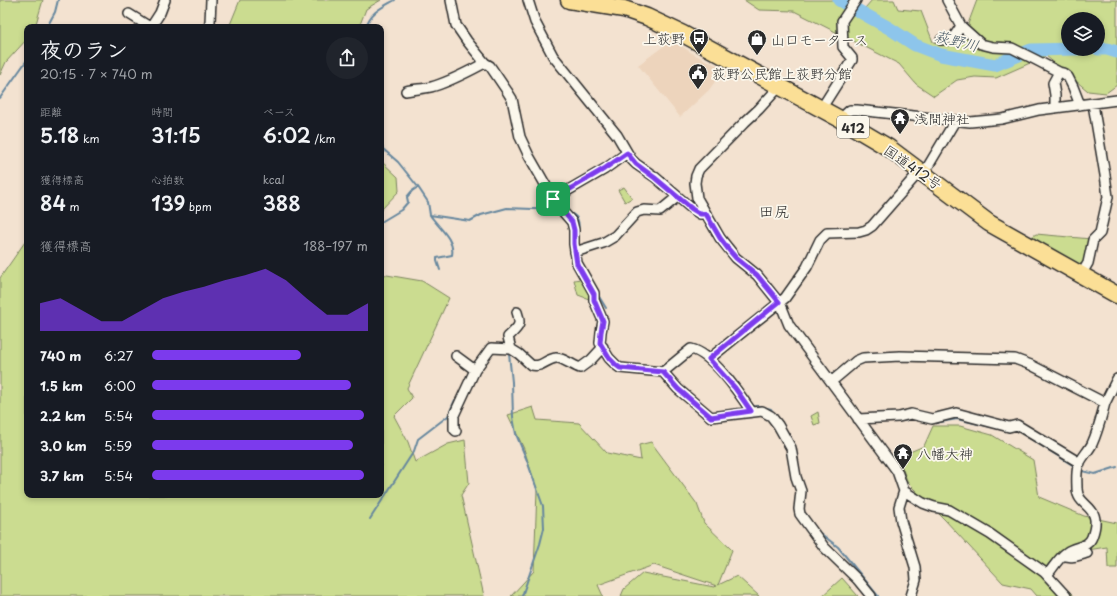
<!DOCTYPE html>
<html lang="ja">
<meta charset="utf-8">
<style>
:root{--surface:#171b24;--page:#20242c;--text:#f1f3f6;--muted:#9ea1a6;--accent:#7c3aed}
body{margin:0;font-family:"Playpen Sans","Klee One",sans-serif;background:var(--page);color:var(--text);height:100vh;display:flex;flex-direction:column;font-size:15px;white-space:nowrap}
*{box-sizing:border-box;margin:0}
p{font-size:13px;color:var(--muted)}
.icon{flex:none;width:22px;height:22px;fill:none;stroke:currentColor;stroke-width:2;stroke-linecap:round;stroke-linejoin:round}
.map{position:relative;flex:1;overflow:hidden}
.panel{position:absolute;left:24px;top:24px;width:360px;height:474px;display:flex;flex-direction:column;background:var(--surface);border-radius:8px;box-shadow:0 2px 6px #0003}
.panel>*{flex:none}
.tools{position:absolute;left:1061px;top:12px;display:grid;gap:8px}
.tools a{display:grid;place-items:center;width:44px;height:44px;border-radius:50%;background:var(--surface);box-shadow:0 2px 6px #0003;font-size:20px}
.pin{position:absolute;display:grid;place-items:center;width:34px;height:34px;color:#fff;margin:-17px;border-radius:8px;box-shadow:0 2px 6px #0006}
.round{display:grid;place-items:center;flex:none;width:42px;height:42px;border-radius:21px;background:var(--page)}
.headline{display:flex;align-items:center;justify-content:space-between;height:68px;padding:0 16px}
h1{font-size:22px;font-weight:600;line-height:30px}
.stats{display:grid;grid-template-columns:repeat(3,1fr);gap:6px;height:68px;padding:4px 16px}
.stats div{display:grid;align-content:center}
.stats b{font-size:20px;font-weight:600}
.stats small{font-size:11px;font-weight:400}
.stats p{font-size:11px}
.chart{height:112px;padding:8px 16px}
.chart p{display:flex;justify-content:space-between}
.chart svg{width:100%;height:72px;margin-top:4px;fill:var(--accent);opacity:.7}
ul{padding:0 16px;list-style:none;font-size:13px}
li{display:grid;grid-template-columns:64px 48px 1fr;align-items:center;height:30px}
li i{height:10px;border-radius:5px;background:var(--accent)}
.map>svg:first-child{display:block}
</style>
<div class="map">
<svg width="1117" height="596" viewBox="0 0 1117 596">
<rect width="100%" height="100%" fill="#f3e2d0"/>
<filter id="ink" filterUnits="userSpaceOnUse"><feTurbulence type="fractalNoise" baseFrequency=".025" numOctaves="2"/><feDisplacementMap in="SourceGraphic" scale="8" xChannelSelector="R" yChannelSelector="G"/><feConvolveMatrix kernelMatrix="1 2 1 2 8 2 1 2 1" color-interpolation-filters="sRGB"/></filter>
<g filter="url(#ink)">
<path fill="#edd4bc" d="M672 40 695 55 724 69 709 90 680 117 638 65Z"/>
<path fill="#cbdc90" stroke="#7b845e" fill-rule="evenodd" d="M0 0H43L35 27H27V39L6 62 0 75Z
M240 0H381L366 9 359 27H229Z
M744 0H835L865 8 872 0H894L898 9 921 11 933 42 950 46 968 24 977 0H1117V85L1106 93 1088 91 1046 56 996 78 975 77 957 80 934 96 916 84 899 64 794 11 759 10ZM1068 19H1098V49H1068Z
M381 161 398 177 399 191 381 210Z
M624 187 632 198 625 202 618 190Z
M1036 234 1091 239 1086 262 1081 268 1030 238Z
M27 239V495H381V274L422 281 449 298 407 388 412 398 394 416 408 442 415 462 448 444 465 440 469 483 461 495 484 596H0V278Z
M581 279 590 295 589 299 578 295 574 280Z
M533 407 537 420 579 423 607 453 641 460 639 445 651 442 697 504 704 523 732 550 718 585 737 576 759 596H621L624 589 643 573 714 587 717 586 654 565 598 585 603 596H511L534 571 537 490 524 449 508 415Z
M818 412 820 423 814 425 811 416Z
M933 426H960L992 435 1033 460 1039 497 1084 516 1117 523V568H1108L1107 547 1068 553 1052 576 1074 596H1037L1031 589 1003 583 945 520 908 483 898 457 924 446Z
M842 578 858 596H822Z"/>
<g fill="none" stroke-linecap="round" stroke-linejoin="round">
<path stroke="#66879e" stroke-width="2" d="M47 27 55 12 58 0
M366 27C370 12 383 7 395 0
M0 98 27 60
M381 143 383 149 398 162 418 187 428 202 430 215 470 221 481 215 507 208 558 210
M568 212C578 216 580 221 578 232
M430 215C438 227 455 239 452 255L437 258V261L440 270
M381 222 401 210 408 202 407 197 412 191 418 187
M598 295 606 308
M509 354 512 382 513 417 516 434 526 458 543 506 544 528 540 544 522 596
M751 407 759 406 771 409 774 414
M902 421 913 419
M935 423 957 419 1008 431 1016 430 1074 466
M1082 471 1095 474 1117 467
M370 519 414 451 418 439 448 416 455 400 459 399
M812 523 820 533 838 547 878 596"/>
<path stroke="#8dc5eb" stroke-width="13" d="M839 0 889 28 915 45 941 55 995 65 1031 50 1077 49
M1098 49H1107L1117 52"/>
<defs>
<path id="street" d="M451 0 456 25 467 41 485 63 490 66 507 91 512 99 520 137 529 156 557 205 572 222 574 230V244L577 263 594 293V300L603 321 601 332 600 343 609 358 616 365 620 368 663 372 678 389 711 417 762 411 771 416 778 425 791 448 796 477 801 491 799 509 800 514 824 547 857 579 871 596
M528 0 535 22 553 56 617 135 631 159 636 164 655 177 692 209 700 214H706
M947 0 961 26
M129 14 150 27
M151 27 160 13 165 0
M209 27 210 22 211 0
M941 40 953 38 961 26 981 44 993 47 1012 48 1036 60 1059 72 1063 73 1068 77 1073 87 1080 105
M779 87 759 109 745 122 699 169 696 176 695 183 697 198 720 238 736 258 757 275 781 305 789 325 897 471 904 491 899 507 901 521 915 567 916 580 911 596
M406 91C414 89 423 89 431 87 450 82 467 72 485 63
M1055 108V95L1053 83 1059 72
M821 109 852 60V58L843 47 842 21 856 0
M840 119 850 110H857L970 122 1002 119 1039 110 1117 100
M924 173 955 121
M553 199 605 169 627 153
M575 252 603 243 615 236 637 212 644 210 660 211 677 197
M1081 275 1088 263 1093 240 1100 233 1108 197 1105 175 1093 104
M511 349 519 354 531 365C542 368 546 359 556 358 561 357 574 366 580 368L591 360 603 347
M456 356 475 370
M709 359 785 298 807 267 820 240 827 233 859 232 866 230 872 226 920 171
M663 372 691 349C713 354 739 393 751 411
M831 382 856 361 863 358 900 356 1015 359 1031 365 1105 403 1117 379
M858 419 899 417 911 414 932 419 956 413 1009 427 1017 425 1080 463
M456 431 454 429V415L475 370 491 348 511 349 508 337C518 327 522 326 517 312
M904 491 923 503 934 507 949 510 990 534 1044 572 1066 596
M1064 555C1070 559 1080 555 1087 553
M1047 575C1053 568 1059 557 1067 552 1075 546 1088 548 1092 537 1104 504 1078 509 1077 489 1077 483 1076 473 1078 467 1080 459 1088 452 1092 444 1098 431 1101 418 1105 403"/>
<path id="highway" d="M569 0 624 9 647 17 683 34 840 119 889 148 989 223 1117 295"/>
</defs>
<use href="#street" stroke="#2b2b2b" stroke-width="12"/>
<use href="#highway" stroke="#2b2b2b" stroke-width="19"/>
<use href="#street" stroke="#fbf7ec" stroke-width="9"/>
<use href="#highway" stroke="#fbdf96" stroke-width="16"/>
</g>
</g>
<g fill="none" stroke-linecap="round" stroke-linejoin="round" filter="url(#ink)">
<defs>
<path id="route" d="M627 153 636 164 655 178 692 209 700 214H706L720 238 729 250 736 258 757 275 779 302 709 359 735 388 751 411 711 417 678 389 663 372 620 368 616 365 609 358 600 343 601 332 603 321 594 300V294L577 264 574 244V230L572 222 553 199 604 169Z"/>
</defs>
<use href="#route" stroke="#fff" stroke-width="8"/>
<use href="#route" stroke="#7c3aed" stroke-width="5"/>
</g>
<defs>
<symbol id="bus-pin" viewBox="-11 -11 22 30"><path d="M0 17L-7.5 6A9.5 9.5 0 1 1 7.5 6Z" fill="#2b2b2b" stroke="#fbf7ec"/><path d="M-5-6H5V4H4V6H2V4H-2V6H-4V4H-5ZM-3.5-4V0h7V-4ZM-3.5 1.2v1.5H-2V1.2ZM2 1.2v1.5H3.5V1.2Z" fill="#fff"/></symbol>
<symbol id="shop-pin" viewBox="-11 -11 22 30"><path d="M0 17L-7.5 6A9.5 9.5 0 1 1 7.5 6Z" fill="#2b2b2b" stroke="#fbf7ec"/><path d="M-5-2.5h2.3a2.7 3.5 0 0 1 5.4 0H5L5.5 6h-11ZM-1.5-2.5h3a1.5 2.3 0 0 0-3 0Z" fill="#fff"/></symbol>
<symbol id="civic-pin" viewBox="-11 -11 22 30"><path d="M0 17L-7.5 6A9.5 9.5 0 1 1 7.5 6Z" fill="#2b2b2b" stroke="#fbf7ec"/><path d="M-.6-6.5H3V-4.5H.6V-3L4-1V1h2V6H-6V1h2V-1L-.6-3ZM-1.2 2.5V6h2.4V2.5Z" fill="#fff"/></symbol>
<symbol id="temple-pin" viewBox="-11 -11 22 30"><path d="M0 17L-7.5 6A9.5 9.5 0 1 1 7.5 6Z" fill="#2b2b2b" stroke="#fbf7ec"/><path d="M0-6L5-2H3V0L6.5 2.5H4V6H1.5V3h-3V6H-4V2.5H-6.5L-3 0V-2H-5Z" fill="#fff"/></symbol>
</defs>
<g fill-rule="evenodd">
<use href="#bus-pin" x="688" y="27" width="22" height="30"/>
<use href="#shop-pin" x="746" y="28" width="22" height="30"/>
<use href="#civic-pin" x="687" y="62" width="22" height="30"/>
<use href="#temple-pin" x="889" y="107" width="22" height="30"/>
<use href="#temple-pin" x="892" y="442" width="22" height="30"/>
</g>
<g text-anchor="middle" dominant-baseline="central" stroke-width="3.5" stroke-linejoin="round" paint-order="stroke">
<rect fill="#fbf7ec" stroke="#696865" stroke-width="1" x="837" y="116" width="32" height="22" rx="3"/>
<g font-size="13" font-weight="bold" fill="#2b2b2b">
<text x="853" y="127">412</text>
</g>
<g font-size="14" fill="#2b2b2b" stroke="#fbf7ec" text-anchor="start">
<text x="685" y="38" text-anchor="end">上荻野</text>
<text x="771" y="39">山口モータース</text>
<text x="712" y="73">荻野公民館上荻野分館</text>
<text x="914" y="118">浅間神社</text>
<text x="917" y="453">八幡大神</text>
</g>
<g font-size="14" fill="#2b2b2b" stroke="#fbf7ec">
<text transform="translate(913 167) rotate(35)">国道412号</text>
</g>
<g font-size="15" font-style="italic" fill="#485965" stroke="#fbf7ec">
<text transform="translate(957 40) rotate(14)">萩野川</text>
</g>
<g font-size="15" fill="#2b2b2b" stroke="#fbf7ec">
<text x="774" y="210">田尻</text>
</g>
</g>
</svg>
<div class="tools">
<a><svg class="icon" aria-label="layers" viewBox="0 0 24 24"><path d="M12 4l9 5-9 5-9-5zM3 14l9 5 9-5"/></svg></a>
</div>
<div class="pin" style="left:553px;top:199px;background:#1e9e55"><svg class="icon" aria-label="arrive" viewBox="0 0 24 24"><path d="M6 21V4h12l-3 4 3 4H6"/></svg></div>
<section class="panel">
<div class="headline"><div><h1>夜のラン</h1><p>20:15 · 7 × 740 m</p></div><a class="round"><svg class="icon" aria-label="share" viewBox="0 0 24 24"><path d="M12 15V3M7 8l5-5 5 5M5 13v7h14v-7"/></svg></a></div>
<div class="stats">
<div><p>距離</p><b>5.18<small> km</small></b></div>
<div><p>時間</p><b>31:15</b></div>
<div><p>ペース</p><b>6:02<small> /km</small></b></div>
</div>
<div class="stats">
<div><p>獲得標高</p><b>84<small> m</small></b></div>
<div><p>心拍数</p><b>139<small> bpm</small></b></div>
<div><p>kcal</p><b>388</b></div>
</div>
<div class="chart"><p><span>獲得標高</span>188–197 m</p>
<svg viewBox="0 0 160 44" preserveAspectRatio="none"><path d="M0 44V27L10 24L20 31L30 38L40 38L50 31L60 24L70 20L80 17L90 13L100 10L110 6L120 13L130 24L140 34L150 34L160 27V44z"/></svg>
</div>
<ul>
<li><b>740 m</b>6:27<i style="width:69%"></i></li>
<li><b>1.5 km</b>6:00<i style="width:92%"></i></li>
<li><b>2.2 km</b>5:54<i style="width:98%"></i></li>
<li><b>3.0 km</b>5:59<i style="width:93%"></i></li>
<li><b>3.7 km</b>5:54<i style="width:98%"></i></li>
</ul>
</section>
</div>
